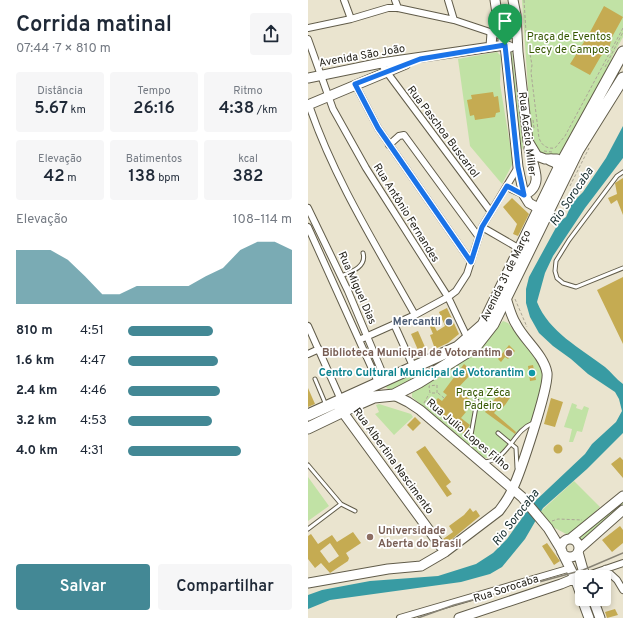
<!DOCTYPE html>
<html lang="pt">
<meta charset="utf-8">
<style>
:root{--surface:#fff;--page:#f6f6f7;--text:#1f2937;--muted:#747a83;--accent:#438895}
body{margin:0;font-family:Overpass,sans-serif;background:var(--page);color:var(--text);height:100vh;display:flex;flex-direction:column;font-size:15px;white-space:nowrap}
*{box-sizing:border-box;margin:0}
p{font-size:13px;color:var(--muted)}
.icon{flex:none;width:22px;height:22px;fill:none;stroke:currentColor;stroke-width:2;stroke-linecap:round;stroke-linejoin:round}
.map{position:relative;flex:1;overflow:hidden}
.panel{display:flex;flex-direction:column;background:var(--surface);width:308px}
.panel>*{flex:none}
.fabs{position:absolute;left:267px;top:570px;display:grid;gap:8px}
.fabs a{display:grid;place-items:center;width:36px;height:36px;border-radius:4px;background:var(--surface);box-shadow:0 2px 6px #0003;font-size:20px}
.pin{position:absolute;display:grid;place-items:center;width:34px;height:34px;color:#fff;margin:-41px -17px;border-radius:50% 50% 50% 0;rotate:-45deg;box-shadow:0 0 4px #0007}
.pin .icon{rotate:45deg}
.round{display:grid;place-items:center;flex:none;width:42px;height:42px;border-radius:4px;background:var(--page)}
.overview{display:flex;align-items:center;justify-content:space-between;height:68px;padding:0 16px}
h1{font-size:22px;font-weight:600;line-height:30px}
.figures{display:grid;grid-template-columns:repeat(3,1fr);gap:6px;height:68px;padding:4px 16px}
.figures div{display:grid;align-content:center;border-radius:4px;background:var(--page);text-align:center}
.figures b{font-size:17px;font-weight:600}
.figures small{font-size:11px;font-weight:400}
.figures p{font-size:11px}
.chart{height:112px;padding:8px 16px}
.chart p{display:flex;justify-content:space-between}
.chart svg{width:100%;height:72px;margin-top:4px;fill:var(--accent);opacity:.7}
.button{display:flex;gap:8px;margin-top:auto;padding:8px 16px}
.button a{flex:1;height:46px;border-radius:4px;background:var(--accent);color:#fff;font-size:16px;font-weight:600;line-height:46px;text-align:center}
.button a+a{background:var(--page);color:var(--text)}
ul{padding:0 16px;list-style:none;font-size:13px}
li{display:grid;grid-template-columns:64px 48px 1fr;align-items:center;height:30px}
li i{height:10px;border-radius:5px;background:var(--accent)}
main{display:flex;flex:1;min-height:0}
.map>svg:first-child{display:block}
</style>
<main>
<section class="panel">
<div class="overview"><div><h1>Corrida matinal</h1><p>07:44 · 7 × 810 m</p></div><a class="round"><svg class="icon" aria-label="share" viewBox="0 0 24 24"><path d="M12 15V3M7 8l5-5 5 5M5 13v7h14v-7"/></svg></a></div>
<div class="figures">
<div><p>Distância</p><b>5.67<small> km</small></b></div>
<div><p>Tempo</p><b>26:16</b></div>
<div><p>Ritmo</p><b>4:38<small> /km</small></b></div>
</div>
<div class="figures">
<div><p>Elevação</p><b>42<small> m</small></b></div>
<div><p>Batimentos</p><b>138<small> bpm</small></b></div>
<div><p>kcal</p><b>382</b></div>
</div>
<div class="chart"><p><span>Elevação</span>108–114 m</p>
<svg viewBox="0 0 160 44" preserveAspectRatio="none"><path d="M0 44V11L10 11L20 11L30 17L40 27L50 38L60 38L70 33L80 33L90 33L100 33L110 27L120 22L130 11L140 6L150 6L160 11V44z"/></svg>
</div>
<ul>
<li><b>810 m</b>4:51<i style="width:52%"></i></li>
<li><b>1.6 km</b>4:47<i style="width:55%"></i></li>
<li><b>2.4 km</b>4:46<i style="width:56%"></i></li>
<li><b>3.2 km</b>4:53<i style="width:51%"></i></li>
<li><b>4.0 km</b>4:31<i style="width:69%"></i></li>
</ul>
<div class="button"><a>Salvar</a><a>Compartilhar</a></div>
</section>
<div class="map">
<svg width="315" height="618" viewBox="0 0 315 618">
<rect width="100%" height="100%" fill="#eae4cf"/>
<path fill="#c1e2a5" d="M214 0H315V37L304 57 303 63 254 153 250 155 234 156 224 147Z
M201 49 204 51 215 147 213 152Z
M189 52 193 56 192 84 205 163 194 184 162 146 150 59Z
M195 321 200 323 224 353 234 369 236 380 223 423C199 429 201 464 172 457L104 397V393L173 346Z
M101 374 103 377V380L88 390H81L75 384Z
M264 403 269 405 268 408 274 410 276 406 281 408 274 432 269 431 265 442H261L264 429 256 427Z
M71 404 103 414 105 417 86 435 67 414 71 412 68 405Z
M0 477 21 506 0 521Z
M266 481 292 507 262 536 243 526 231 513Z
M315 499V504L271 545 267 540Z"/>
<path fill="#389ba3" d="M315 126V158L277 208 245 256 237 273 229 302C241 332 272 348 297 367 303 372 308 379 315 384V433L279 469 235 508 217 539 194 567 182 574 153 582 22 600 0 609V595L14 590 62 581 130 576 168 564 185 553 199 539 224 504 277 454 284 444 308 422 314 411 311 399 307 392 280 374 263 359 245 346 231 333 222 317 218 303V289L221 277 251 222 258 217 264 203 275 192 298 158Z"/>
<path fill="#c5ab52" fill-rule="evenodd" d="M296 6 315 17 304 37 301 49 293 56 282 75 262 64 281 34Z
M185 92 186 97 190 96 192 112 188 113 187 117 167 120 166 115 162 116 159 100 164 99 163 95Z
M315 178V215L309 200 303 204 300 198 309 194 307 183Z
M204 198 221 214 210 236 205 234 209 224 195 207Z
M315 277V344L289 290Z
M139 308 151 334 140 343 127 349 122 335 125 334 120 322 123 320 129 331 137 326 131 312Z
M110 331 117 347 110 350 103 334Z
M201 345 207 351 200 359 197 357 193 362 190 359Z
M156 364 165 372 149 389 164 401 156 411 158 412 153 418 162 425 156 434 123 406 130 398 134 401 139 395 135 392Z
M225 365 228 380 222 381 220 366Z
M0 388 7 404 0 407Z
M195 388 204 395 197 405 194 408 191 407 186 413 208 432 207 434 177 412Z
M243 398 255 402 247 427 236 424Z
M107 417 113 423 105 431 99 425Z
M245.5 449a4.5 4.5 0 1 1 9 0a4.5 4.5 0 1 1-9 0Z
M117 446 143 482 138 486 144 494 139 497 108 452Z
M312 457 315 460V478L303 464Z
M162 508 165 512 168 510 172 516 138 544 135 539 145 532 141 526 156 515Z
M312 526 315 530V543L304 552 294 540Z
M45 532 53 543 38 553 41 558 40 561 22 573 13 563 7 568 0 559V536L3 534 10 544 24 535 29 542ZM22 543 31 556 21 563 12 551Z
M239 543 252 561 246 565 234 546Z
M307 609 310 615 299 618 297 612Z"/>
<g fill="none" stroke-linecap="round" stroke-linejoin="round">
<defs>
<path id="lane" d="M315 172 309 176 261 240 248 261 247 271 249 278 255 283 268 287 315 268
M33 276C43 272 59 267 55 253
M7 379 18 405
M190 433 208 448 209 468
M163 435 169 401
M175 462C201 461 204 431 225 423
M0 465 33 504 0 529
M33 504 47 511"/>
<path id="street" d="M36 0 43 19
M87 0 90 8
M140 0 146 20
M0 28 43 19 80 8H90L146 20 194 36
M0 39 25 109 58 168 140 297 160 339
M73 63 78 71 183 212
M47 84 70 128 163 262
M1 105C26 179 69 247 107 315
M81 145 91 136 96 135 170 236
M199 187 216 195
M0 208 40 291 77 379
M0 227 70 382
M174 227 212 249
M86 324 105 366
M0 326 33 400
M51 340 107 315 140 297 148 291 159 274 174 227 210 167
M0 354 11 349
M297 569 309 580 315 590
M277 576 315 563
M92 618 263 568"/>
<path id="secondary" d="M187 0 191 27 195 35
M205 0 208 15 210 52 220 141 229 156 237 159H249
M197 45 210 167 216 195 221 203 230 208 237 209
M183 46 184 33
M202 47 195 44V35L201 31 209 35
M0 78 73 63 197 45
M0 105 98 64
M216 195C238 185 224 165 221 148
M86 395 100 402 112 410 214 497 240 528 254 551
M31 407 137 552
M253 548a9 9 0 1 1 18 0a9 9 0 1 1-18 0Z
M262 539 315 496
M271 549 315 510
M270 552 277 577
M255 554 267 578 274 598
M0 583 80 569 113 566 137 552 191 511C196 504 201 498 204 490 212 474 241 387 239 373 236 355 216 340 208 324 203 316 201 307 198 298
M274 599 281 618
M285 599 292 618
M151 618 253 584 270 577 276 572"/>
<path id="highway" d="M243 160 248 162 256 172
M0 415 150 347 175 325 252 166 315 52
M0 428 50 404 66 397 86 395 111 382 167 347 185 324 270 150 315 78"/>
</defs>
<use href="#lane" stroke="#615c4a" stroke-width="5"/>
<use href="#street" stroke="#615c4a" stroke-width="8"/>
<use href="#secondary" stroke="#615c4a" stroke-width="11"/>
<use href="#highway" stroke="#615c4a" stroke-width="13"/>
<path stroke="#aba695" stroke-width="1" stroke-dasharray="3 2" stroke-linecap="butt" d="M216 0 218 32 224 65 223 72 231 138C234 146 239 149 247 148L257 136 315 28
M297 67 315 32
M225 120 226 128
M236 151 244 152
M262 186 281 148
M207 299 219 327
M129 385V393H122L121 386Z
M130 393 136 398
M116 403 121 394
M244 521 250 519 274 520"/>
<use href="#lane" stroke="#fff" stroke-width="3"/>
<use href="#street" stroke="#fff" stroke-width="6"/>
<use href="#secondary" stroke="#fff" stroke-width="9"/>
<use href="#highway" stroke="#fff" stroke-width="11"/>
<path stroke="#878375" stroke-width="1.5" d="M110 618 146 605 275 570 315 553"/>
</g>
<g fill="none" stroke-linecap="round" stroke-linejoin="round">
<defs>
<path id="route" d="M197 45 210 167 216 195 199 186 174 227 163 262 70 128 47 84 112 59Z"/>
</defs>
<use href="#route" stroke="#fff" stroke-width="8"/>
<use href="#route" stroke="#1a73e8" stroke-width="5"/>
</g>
<circle fill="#5c6f8a" stroke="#fff" stroke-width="1.5" cx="141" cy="322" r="4"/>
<g fill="#8d6e63" stroke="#fff" stroke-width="1.5">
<circle cx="201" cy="353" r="4"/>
<circle cx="62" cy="537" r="4"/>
</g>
<circle fill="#0f9aa8" stroke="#fff" stroke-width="1.5" cx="224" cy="373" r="4"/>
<g text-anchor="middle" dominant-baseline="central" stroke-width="3.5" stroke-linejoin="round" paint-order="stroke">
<g font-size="11" fill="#355700" stroke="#fff">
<text x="261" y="37">Praça de Eventos<tspan x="261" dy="13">Lecy de Campos</tspan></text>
<text x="175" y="393">Praça Zéca<tspan x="175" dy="13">Padeiro</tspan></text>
</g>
<g font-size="11" fill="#25231b" stroke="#fff">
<text transform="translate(54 56) rotate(-10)">Avenida São João</text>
<text transform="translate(135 132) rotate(53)">Rua Paschoa Buscariol</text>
<text transform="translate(219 134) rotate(83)">Rua Acácio Miller</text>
<text transform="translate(98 213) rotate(58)">Rua Antônio Fernandes</text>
<text transform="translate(198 276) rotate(-64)">Avenida 31 de Março</text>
<text transform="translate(49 288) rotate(66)">Rua Miguel Dias</text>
<text transform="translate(160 435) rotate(40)">Rua Julio Lopes Filho</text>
<text transform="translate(85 461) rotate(54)">Rua Albertina Nascimento</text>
<text transform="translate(198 589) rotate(-18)">Rua Sorocaba</text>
</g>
<g font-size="11" font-weight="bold" fill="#4e5e75" stroke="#fff" text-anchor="end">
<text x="133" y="322">Mercantil</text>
</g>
<g font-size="11" font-weight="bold" fill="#785e54" stroke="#fff" text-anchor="end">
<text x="193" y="353">Biblioteca Municipal de Votorantim</text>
<text x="70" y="531" text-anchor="start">Universidade<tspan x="70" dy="13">Aberta do Brasil</tspan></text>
</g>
<g font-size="11" font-weight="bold" fill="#0d838f" stroke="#fff" text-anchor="end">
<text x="216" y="373">Centro Cultural Municipal de Votorantim</text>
</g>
<g font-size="12" font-style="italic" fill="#172e2f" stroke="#fff">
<text transform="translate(264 197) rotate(-56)">Rio Sorocaba</text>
<text transform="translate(208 518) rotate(-52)">Rio Sorocaba</text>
</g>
</g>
</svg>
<div class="fabs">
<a><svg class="icon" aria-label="locate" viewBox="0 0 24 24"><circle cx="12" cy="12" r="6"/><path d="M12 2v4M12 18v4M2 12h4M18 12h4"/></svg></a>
</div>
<div class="pin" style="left:197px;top:45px;background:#1e9e55"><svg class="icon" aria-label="arrive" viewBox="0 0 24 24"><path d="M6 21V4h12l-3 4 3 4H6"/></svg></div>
</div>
</main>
